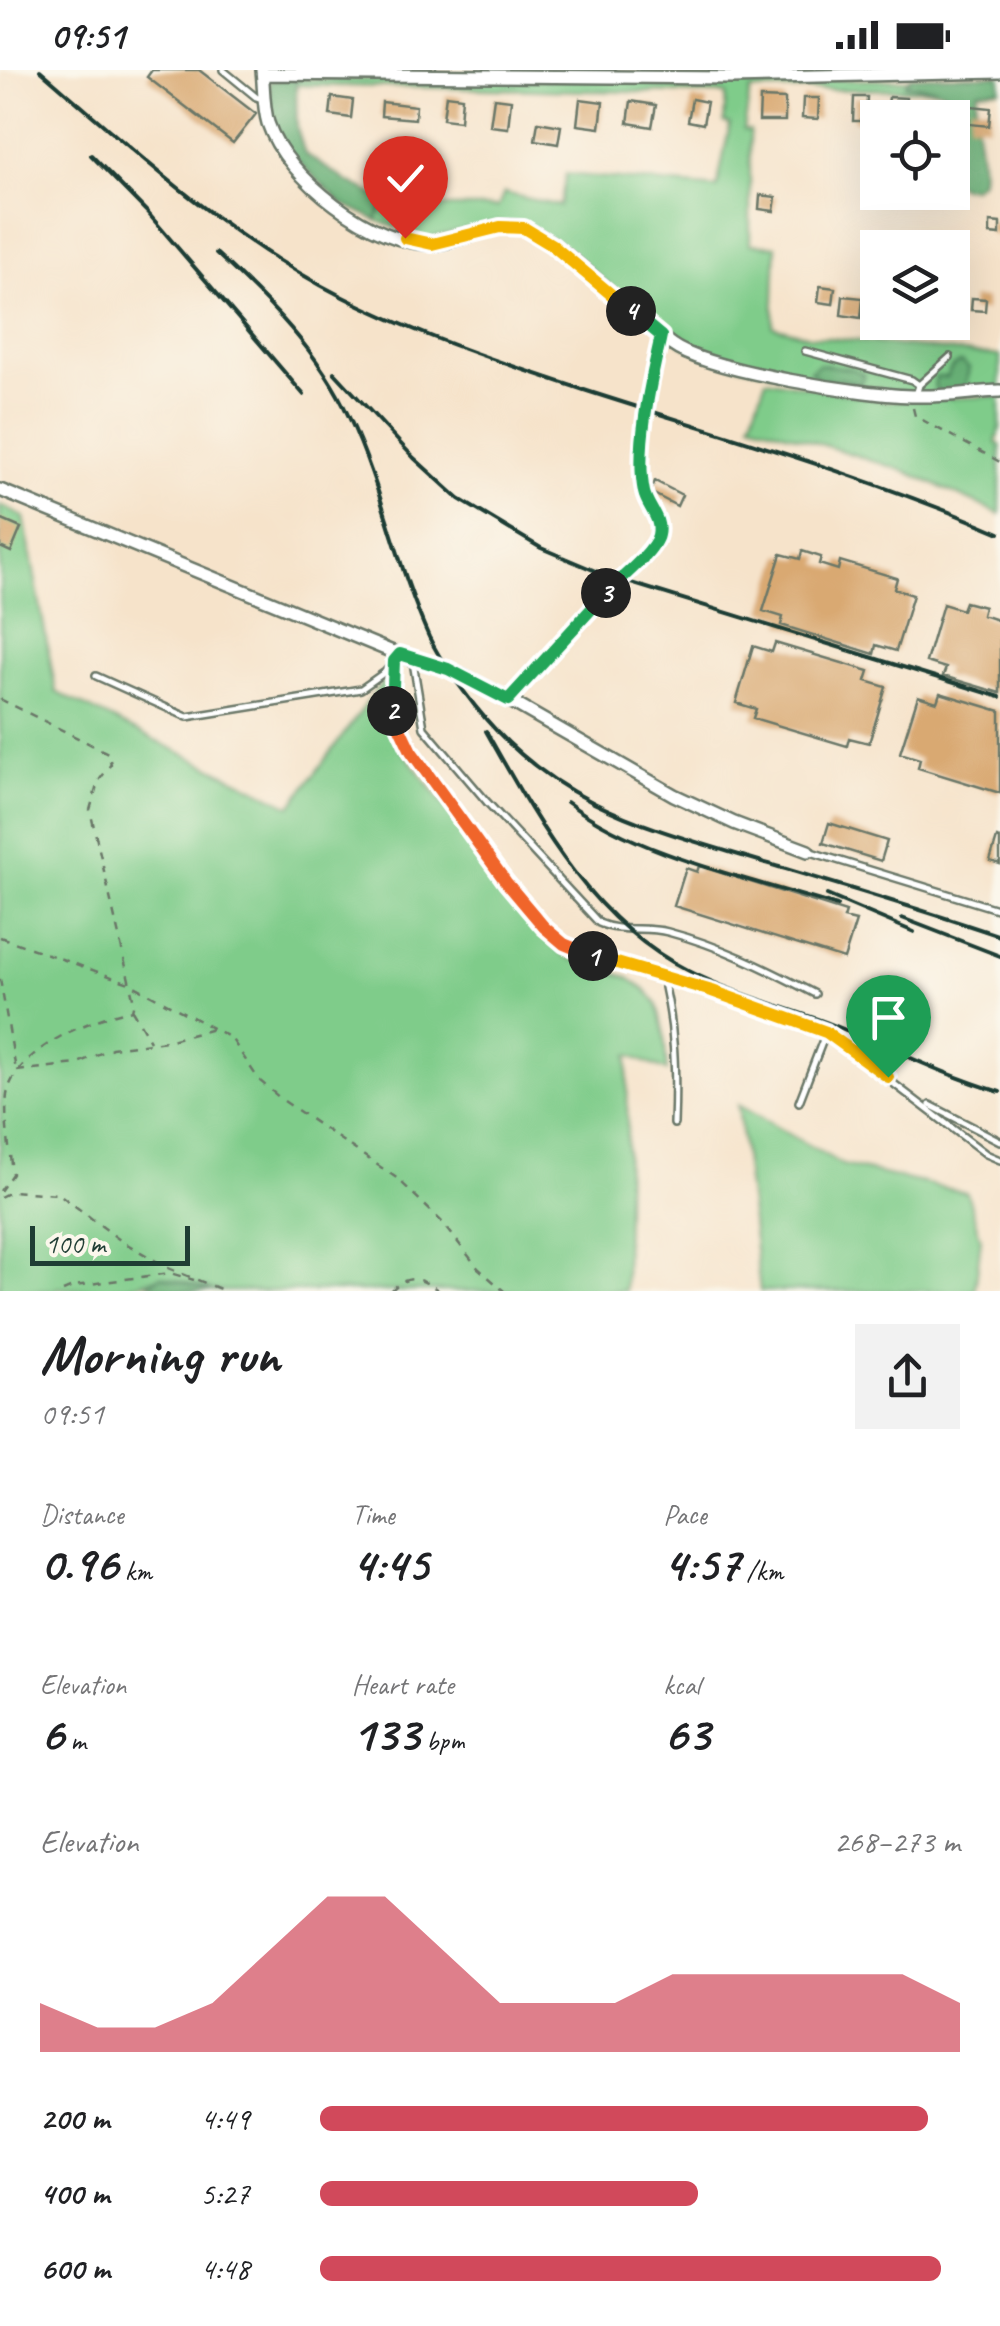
<!DOCTYPE html>
<meta charset="utf-8">
<style>
:root{--surface:#fff;--page:#f2f2f2;--text:#202124;--muted:#757577;--accent:#d1495b}
body{margin:0;font-family:Caveat,sans-serif;background:var(--page);color:var(--text);height:100vh;display:flex;flex-direction:column;font-size:38px;white-space:nowrap}
*{box-sizing:border-box;margin:0}
p{font-size:32px;color:var(--muted)}
.icon{flex:none;width:55px;height:55px;fill:none;stroke:currentColor;stroke-width:2;stroke-linecap:round;stroke-linejoin:round}
.map{position:relative;height:1221px;overflow:hidden}
.details{display:flex;flex-direction:column;background:var(--surface);flex:1}
.details>*{flex:none}
.buttons{position:absolute;left:860px;top:30px;display:grid;gap:20px}
.buttons a{display:grid;place-items:center;width:110px;height:110px;border-radius:0px;background:var(--surface);box-shadow:0 10px 40px #0002;font-size:50px}
.scale{position:absolute;left:30px;bottom:25px;width:160px;box-sizing:border-box;padding-left:10px;border:5px solid #1f3d34;border-top:0;font-size:28px;line-height:35px;white-space:nowrap;color:#1f3d34;-webkit-text-stroke:8px #fbf7ec;paint-order:stroke}
.pin{position:absolute;display:grid;place-items:center;width:85px;height:85px;color:#fff;margin:-102px -42px;border-radius:50% 50% 50% 0;rotate:-45deg;box-shadow:0 0 10px #0007}
.pin .icon{rotate:45deg}
.km{position:absolute;width:50px;height:50px;margin:-25px;border-radius:50%;background:#222;color:#fff;font-size:28px;line-height:50px;text-align:center}
.round{display:grid;place-items:center;flex:none;width:105px;height:105px;border-radius:0px;background:var(--page)}
.head{display:flex;align-items:center;justify-content:space-between;height:170px;padding:0 40px}
h1{font-size:55px;font-weight:700;line-height:75px}
.metrics{display:grid;grid-template-columns:repeat(3,1fr);gap:15px;height:170px;padding:10px 40px}
.metrics div{display:grid;align-content:center}
.metrics b{font-size:50px;font-weight:700}
.metrics small{font-size:28px;font-weight:400}
.metrics p{font-size:28px}
.chart{height:280px;padding:20px 40px}
.chart p{display:flex;justify-content:space-between}
.chart svg{width:100%;height:180px;margin-top:10px;fill:var(--accent);opacity:.7}
ul{padding:0 40px;list-style:none;font-size:32px}
li{display:grid;grid-template-columns:160px 120px 1fr;align-items:center;height:75px}
li i{height:25px;border-radius:12px;background:var(--accent)}
.status{display:flex;justify-content:space-between;align-items:center;height:70px;padding:0 50px;background:var(--surface);direction:ltr}
.status svg{height:28px;fill:currentColor}
.map>svg:first-child{display:block}
</style>
<div class="status"><b>09:51</b><svg viewBox="0 0 49 12"><path d="M0 12V9h3v3zM5 12V6h3v6zM10 12V3h3v9zM15 12V0h3v12zM26 1h20v11H26zM47 4h2v5h-2z"/></svg></div>
<div class="map">
<svg width="1000" height="1221" viewBox="0 0 1000 1221">
<rect width="100%" height="100%" fill="#fbf7ec"/>
<filter id="ink" filterUnits="userSpaceOnUse"><feTurbulence type="fractalNoise" baseFrequency=".01" numOctaves="2"/><feDisplacementMap in="SourceGraphic" scale="20" xChannelSelector="R" yChannelSelector="G"/><feConvolveMatrix kernelMatrix="1 2 1 2 8 2 1 2 1" color-interpolation-filters="sRGB"/></filter>
<filter id="wash" filterUnits="userSpaceOnUse"><feTurbulence type="fractalNoise" baseFrequency=".0048" numOctaves="4" result="noise"/><feDisplacementMap in="SourceGraphic" scale="40" xChannelSelector="R" yChannelSelector="G"/><feGaussianBlur stdDeviation="2.25" result="paint"/><feColorMatrix in="noise" values="0 0 0 0 0 0 0 0 0 0 0 0 0 0 0 0 0 1.4 0 .05"/><feComposite in="paint" operator="in"/></filter>
<g filter="url(#wash)">
<rect width="100%" height="100%" fill="#f6e3ca"/>
<path fill="#7fcc8a" stroke="#4f845f" stroke-width="2.5" d="M296 9 935 10 1000 19 750 20 744 60 750 61V174L776 176 773 256 810 266 1000 286V319L917 324 813 310 717 291 682 274 553 169 498 152 425 169 376 150 386 130 427 137H498L504 123 560 136 566 104 717 118 730 54 724 53 726 24 296 15Z
M766 309 887 331 1000 326V357L996 373 1000 375V444L905 401 751 352Z
M0 435 24 447 56 622 291 736 389 603 390 649 396 672 547 870 565 887 627 907 645 919 657 934 664 964 667 1001 628 985 625 1221H215L161 1206C129 1221 93 1221 57 1218L53 1221H0Z
M738 1035 843 1095 967 1123 981 1169 975 1221H760Z"/>
<path fill="#67b076" stroke="#437655" stroke-width="2.5" d="M1000 5V19L978 21C970 52 985 80 981 111L973 117H961L953 109 952 25 934 18 905 15 911 6Z
M296 9 297 58 305 84 348 112 386 130 376 150 341 133 292 86 273 53 269 11Z
M961 292 969 298 965 319 945 323 934 317 936 307H946L952 297Z
M819 294 852 299 864 305 860 314 842 309 821 310 810 301Z
M161 1206 215 1221H177L148 1215Z"/>
<g id="blocks">
<path fill="#d9a972" d="M152 0H199L256 44 233 73 147 7Z
M446 25 462 27 460 51 443 49Z
M332 27 353 30 351 48 330 45Z
M854 27H867L866 51H853Z
M889 27 906 28 904 48H886Z
M494 28 511 30 508 58 490 56Z
M760 28 785 29V51H759Z
M803 28H819L818 49 802 48Z
M580 29 603 32 600 58 577 55Z
M692 29 707 32 703 54 688 51Z
M631 31 656 35 652 57 628 53Z
M382 32 416 36 415 49 381 46Z
M971 36 991 38 989 56 969 54Z
M945 38 946 48H931L930 39Z
M538 52 561 56 558 74 535 70Z
M760 125 776 127 774 141 759 139Z
M990 152 1000 153V165L990 164Z
M820 216 835 218 833 234 818 232Z
M843 226 863 228 861 248 841 245Z
M972 228 986 229 985 241 971 240Z
M655 411 682 425 677 436 650 422Z
M0 449 21 458 11 482 0 477Z
M802 481 821 487 819 494 838 500 840 491 897 508 894 519 913 525 896 581 876 575 874 584 781 555 783 547 763 541 781 484 800 489Z
M965 532 984 537 982 545 1000 551V623L943 606 946 598 926 592 943 534 962 540Z
M775 573 869 601 866 611 886 617 869 673 849 668 847 676 753 648 756 639 736 633 753 576 772 582Z
M940 623 1000 641V723L918 698 920 689 900 683 918 626 937 632Z
M829 753 887 771 881 791 823 773Z
M997 768 1000 769V794L990 791Z
M699 796 846 842 844 848 856 851 844 889 674 836 686 798 697 802Z"/>
</g>
</g>
<g filter="url(#ink)">
<use href="#blocks" fill-opacity="0" stroke="#6a7768" stroke-width="2.5"/>
<g fill="none" stroke-linecap="round" stroke-linejoin="round">
<defs>
<path id="service" d="M223 0 256 27 265 30
M805 281 912 310 919 315 917 322
M919 315 950 287
M394 591 392 643 411 681 506 812 544 857 565 873 594 886 712 921 826 962 986 1084 1000 1090
M413 592 424 658 487 732 599 853C621 863 645 856 668 862 721 876 767 899 815 924
M96 606 187 647 361 619 385 602 395 591
M811 782 1000 840
M662 905C675 954 676 1004 674 1054
M799 1032 826 962
M930 1035 1000 1071"/>
<path id="minor" d="M262 0C264 17 263 37 268 53 286 108 374 176 433 174 462 173 492 150 522 158 556 166 638 251 672 275 707 301 869 326 916 326 944 327 972 322 1000 321
M263 4 731 8 1000 2
M0 420 400 585 448 599 498 624 674 725 734 753 808 781"/>
</defs>
<use href="#service" stroke="#6a7768" stroke-width="10"/>
<use href="#minor" stroke="#6a7768" stroke-width="16"/>
<path stroke="#6a7768" stroke-width="2.5" stroke-dasharray="8 8" stroke-linecap="butt" d="M913 338 915 346 1000 392
M515 623C553 581 590 539 629 499 639 488 656 480 659 465 661 448 647 437 644 422 635 383 650 317 659 278
M0 629 108 683 111 694 98 712 90 740 134 932 132 940C92 948 15 979 7 1025 4 1049 10 1080 12 1104L0 1121
M0 867 129 913 231 968 259 1010 281 1029 398 1109 443 1153 478 1198 504 1221
M0 909 16 1000
M132 940 150 971
M17 1001 76 994 112 978 167 971 213 959
M0 1127 12 1121 59 1124 120 1170 168 1198 225 1221
M63 1221 75 1216 170 1203 194 1210
M391 1221C407 1203 422 1208 439 1221"/>
<use href="#service" stroke="#fff" stroke-width="5"/>
<use href="#minor" stroke="#fff" stroke-width="11"/>
<path stroke="#1f3d34" stroke-width="4" d="M40 0C135 82 230 170 343 227 420 266 502 293 584 320 723 365 866 405 1000 463
M91 85 147 142 304 325
M216 183C268 231 319 281 349 347 382 417 397 496 429 567 441 592 458 614 475 636 556 738 651 758 769 794 846 817 924 840 1000 866
M334 302 414 388 459 429 541 478 605 505 1000 627
M486 661C538 753 591 852 689 901 734 924 784 936 831 954 888 977 941 1004 1000 1022
M567 732C638 786 751 809 837 836
M827 825 914 862
M902 848 1000 886"/>
</g>
</g>
<g fill="none" stroke-linecap="round" stroke-linejoin="round" filter="url(#ink)">
<defs>
<path id="split-1" d="M593 886 712 921 826 962 888 1007"/>
<path id="split-2" d="M392 641 411 681 506 812 544 857 564 874 593 886"/>
<path id="split-3" d="M392 641 394 591 400 584 448 599 508 630 606 523"/>
<path id="split-4" d="M606 523C619 510 655 481 658 465 662 448 647 437 644 422 635 378 651 310 661 266L631 241"/>
<path id="split-5" d="M405 168 432 174 500 157 524 158 552 175 631 241"/>
</defs>
<use href="#split-1" stroke="#fff" stroke-width="20"/>
<use href="#split-2" stroke="#fff" stroke-width="20"/>
<use href="#split-3" stroke="#fff" stroke-width="20"/>
<use href="#split-4" stroke="#fff" stroke-width="20"/>
<use href="#split-5" stroke="#fff" stroke-width="20"/>
<use href="#split-1" stroke="#f5b400" stroke-width="12"/>
<use href="#split-2" stroke="#f0652b" stroke-width="12"/>
<use href="#split-3" stroke="#22a559" stroke-width="12"/>
<use href="#split-4" stroke="#22a559" stroke-width="12"/>
<use href="#split-5" stroke="#f5b400" stroke-width="12"/>
</g>
</svg>
<div class="buttons">
<a><svg class="icon" aria-label="locate" viewBox="0 0 24 24"><circle cx="12" cy="12" r="6"/><path d="M12 2v4M12 18v4M2 12h4M18 12h4"/></svg></a>
<a><svg class="icon" aria-label="layers" viewBox="0 0 24 24"><path d="M12 4l9 5-9 5-9-5zM3 14l9 5 9-5"/></svg></a>
</div>
<div class="scale">100 m</div>
<div class="pin" style="left:888px;top:1007px;background:#1e9e55"><svg class="icon" aria-label="arrive" viewBox="0 0 24 24"><path d="M6 21V4h12l-3 4 3 4H6"/></svg></div>
<div class="pin" style="left:405px;top:168px;background:#d93025"><svg class="icon" aria-label="check" viewBox="0 0 24 24"><path d="M5 12l5 5 9-10"/></svg></div>
<b class="km" style="left:593px;top:886px">1</b>
<b class="km" style="left:392px;top:641px">2</b>
<b class="km" style="left:606px;top:523px">3</b>
<b class="km" style="left:631px;top:241px">4</b>
</div>
<section class="details">
<div class="head"><div><h1>Morning run</h1><p>09:51</p></div><a class="round"><svg class="icon" aria-label="share" viewBox="0 0 24 24"><path d="M12 15V3M7 8l5-5 5 5M5 13v7h14v-7"/></svg></a></div>
<div class="metrics">
<div><p>Distance</p><b>0.96<small> km</small></b></div>
<div><p>Time</p><b>4:45</b></div>
<div><p>Pace</p><b>4:57<small> /km</small></b></div>
</div>
<div class="metrics">
<div><p>Elevation</p><b>6<small> m</small></b></div>
<div><p>Heart rate</p><b>133<small> bpm</small></b></div>
<div><p>kcal</p><b>63</b></div>
</div>
<div class="chart"><p><span>Elevation</span>268–273 m</p>
<svg viewBox="0 0 160 44" preserveAspectRatio="none"><path d="M0 44V32L10 38L20 38L30 32L40 19L50 6L60 6L70 19L80 32L90 32L100 32L110 25L120 25L130 25L140 25L150 25L160 32V44z"/></svg>
</div>
<ul>
<li><b>200 m</b>4:49<i style="width:95%"></i></li>
<li><b>400 m</b>5:27<i style="width:59%"></i></li>
<li><b>600 m</b>4:48<i style="width:97%"></i></li>
</ul>
</section>
